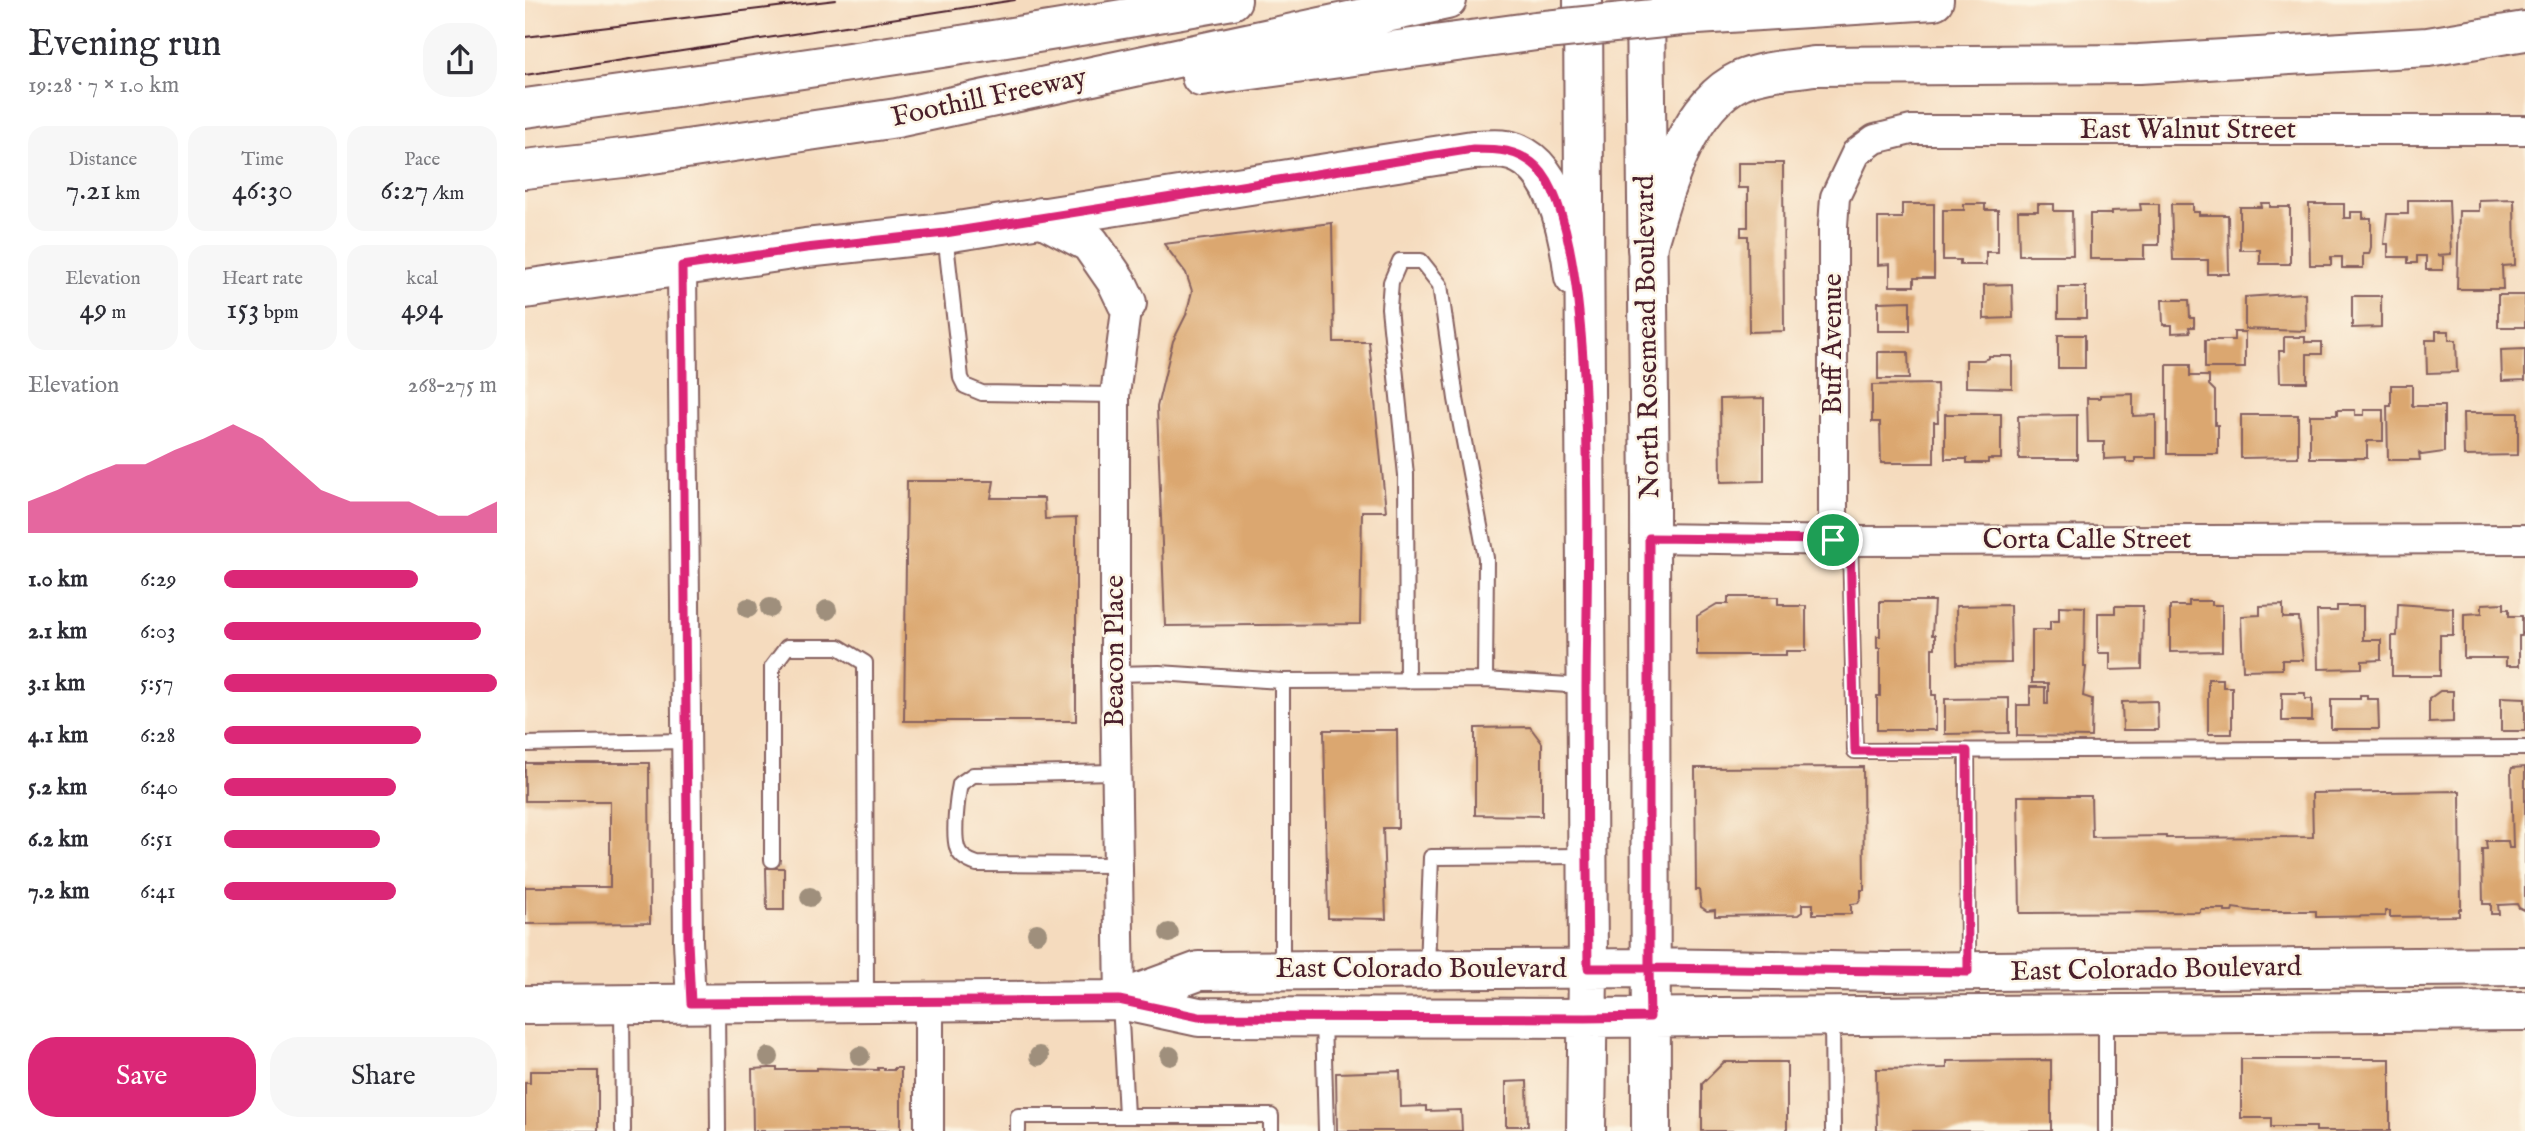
<!DOCTYPE html>
<meta charset="utf-8">
<style>
:root{--surface:#fff;--page:#f7f7f7;--text:#2b2b33;--muted:#7c7c81;--accent:#db2777}
body{margin:0;font-family:"IM FELL English",serif;background:var(--page);color:var(--text);height:100vh;display:flex;flex-direction:column;font-size:26px;white-space:nowrap}
*{box-sizing:border-box;margin:0}
p{font-size:23px;color:var(--muted)}
.icon{flex:none;width:38px;height:38px;fill:none;stroke:currentColor;stroke-width:2;stroke-linecap:round;stroke-linejoin:round}
.map{position:relative;flex:1;overflow:hidden}
.panel{display:flex;flex-direction:column;background:var(--surface);width:525px}
.panel>*{flex:none}
.pin{position:absolute;display:grid;place-items:center;width:60px;height:60px;color:#fff;margin:-30px;border:4px solid #fff;border-radius:50%;box-shadow:0 2px 7px #0007}
.round{display:grid;place-items:center;flex:none;width:74px;height:74px;border-radius:28px;background:var(--page)}
.headline{display:flex;align-items:center;justify-content:space-between;height:119px;padding:0 28px}
h1{font-size:38px;font-weight:600;line-height:52px}
.stats{display:grid;grid-template-columns:repeat(3,1fr);gap:10px;height:119px;padding:7px 28px}
.stats div{display:grid;align-content:center;border-radius:18px;background:var(--page);text-align:center}
.stats b{font-size:30px;font-weight:600}
.stats small{font-size:19px;font-weight:400}
.stats p{font-size:19px}
.chart{height:196px;padding:14px 28px}
.chart p{display:flex;justify-content:space-between}
.chart svg{width:100%;height:126px;margin-top:7px;fill:var(--accent);opacity:.7}
.action{display:flex;gap:14px;margin-top:auto;padding:14px 28px}
.action a{flex:1;height:80px;border-radius:28px;background:var(--accent);color:#fff;font-size:28px;font-weight:600;line-height:80px;text-align:center}
.action a+a{background:var(--page);color:var(--text)}
ul{padding:0 28px;list-style:none;font-size:23px}
li{display:grid;grid-template-columns:112px 84px 1fr;align-items:center;height:52px}
li i{height:18px;border-radius:9px;background:var(--accent)}
main{display:flex;flex:1;min-height:0}
.map>svg:first-child{display:block}
</style>
<main>
<section class="panel">
<div class="headline"><div><h1>Evening run</h1><p>19:28 · 7 × 1.0 km</p></div><a class="round"><svg class="icon" aria-label="share" viewBox="0 0 24 24"><path d="M12 15V3M7 8l5-5 5 5M5 13v7h14v-7"/></svg></a></div>
<div class="stats">
<div><p>Distance</p><b>7.21<small> km</small></b></div>
<div><p>Time</p><b>46:30</b></div>
<div><p>Pace</p><b>6:27<small> /km</small></b></div>
</div>
<div class="stats">
<div><p>Elevation</p><b>49<small> m</small></b></div>
<div><p>Heart rate</p><b>153<small> bpm</small></b></div>
<div><p>kcal</p><b>494</b></div>
</div>
<div class="chart"><p><span>Elevation</span>268–275 m</p>
<svg viewBox="0 0 160 44" preserveAspectRatio="none"><path d="M0 44V33L10 29L20 24L30 20L40 20L50 15L60 11L70 6L80 11L90 20L100 29L110 33L120 33L130 33L140 38L150 38L160 33V44z"/></svg>
</div>
<ul>
<li><b>1.0 km</b>6:29<i style="width:71%"></i></li>
<li><b>2.1 km</b>6:03<i style="width:94%"></i></li>
<li><b>3.1 km</b>5:57<i style="width:100%"></i></li>
<li><b>4.1 km</b>6:28<i style="width:72%"></i></li>
<li><b>5.2 km</b>6:40<i style="width:63%"></i></li>
<li><b>6.2 km</b>6:51<i style="width:57%"></i></li>
<li><b>7.2 km</b>6:41<i style="width:63%"></i></li>
</ul>
<div class="action"><a>Save</a><a>Share</a></div>
</section>
<div class="map">
<svg width="2000" height="1131" viewBox="0 0 2000 1131">
<rect width="100%" height="100%" fill="#fcf5e5"/>
<filter id="ink" filterUnits="userSpaceOnUse"><feTurbulence type="fractalNoise" baseFrequency=".0143" numOctaves="2"/><feDisplacementMap in="SourceGraphic" scale="14" xChannelSelector="R" yChannelSelector="G"/><feConvolveMatrix kernelMatrix="1 2 1 2 8 2 1 2 1" color-interpolation-filters="sRGB"/></filter>
<filter id="wash" filterUnits="userSpaceOnUse"><feTurbulence type="fractalNoise" baseFrequency=".00686" numOctaves="4" result="noise"/><feDisplacementMap in="SourceGraphic" scale="28" xChannelSelector="R" yChannelSelector="G"/><feGaussianBlur stdDeviation="1.57" result="paint"/><feColorMatrix in="noise" values="0 0 0 0 0 0 0 0 0 0 0 0 0 0 0 0 0 1.4 0 .05"/><feComposite in="paint" operator="in"/></filter>
<g filter="url(#wash)">
<rect width="100%" height="100%" fill="#f5dbbe"/>
<g id="blocks">
<path fill="#dba76f" d="M1213 163H1258L1259 331 1224 332 1223 236H1216V227H1223V188H1213Z
M1989 199 1990 265 1977 266 1978 289H1932L1934 211H1954V200Z
M1883 200H1924L1926 254 1912 255 1918 256V270H1901V256H1892V263H1883V257H1863V244H1859L1862 214H1883Z
M1736 203H1745V207H1765V264H1735V250H1715V207H1737Z
M1377 204H1409V278H1389V286H1365V264L1353 265V218H1377Z
M1439 204H1460V210H1473V252H1461V265H1435V260H1418V210H1439Z
M1513 204H1529V211H1547L1548 255H1494L1493 211H1513Z
M1615 204H1634V245H1619V259H1565V214H1587V211L1616 210Z
M1646 204H1668V212H1674V215H1703L1704 274H1683V260H1648Z
M1784 204H1819V218H1826V212H1838V218H1846V247L1844 254H1838V268H1817V257H1806V265H1785Z
M807 223 809 342H844L861 511H837L835 624 640 626 632 407 648 341 661 315 667 291 661 273 639 244Z
M1487 284 1488 318 1459 319V285Z
M1533 287H1561V318H1533Z
M1780 293 1781 331 1720 329V297Z
M1973 295H2000V327H1973Z
M1827 296H1856V327L1827 328Z
M1637 300H1664L1665 318H1669V327H1664L1665 332 1647 333V325H1638Z
M1385 301V331H1353V302Z
M1911 331H1924V340H1931L1932 372 1902 373 1901 340H1911Z
M1709 332H1720V368H1680V340H1709Z
M1533 335H1560V368H1533Z
M1759 337H1780V342H1797V354H1782V382H1755L1754 351H1759Z
M2000 349V380L1977 381 1976 350Z
M1353 352H1383L1384 379H1353Z
M1464 356H1487V388L1441 387V360H1458L1464 358Z
M1642 365H1665V376H1684V385L1690 391V425H1693V454H1642Z
M1412 384 1413 422H1409V463H1356L1355 422H1347V385Z
M1866 385H1887V406H1919V452L1897 455 1894 453 1895 460H1863L1862 406H1866Z
M1608 394V416L1631 415V458H1610V462H1601V458L1579 459V442H1563L1562 398H1575V395Z
M1239 398V481L1196 482 1195 399Z
M1812 410H1830V415H1839V410H1858V441H1842V458H1785V415H1812Z
M1938 413H1993V455L1939 456Z
M1420 414H1476V459H1463V463H1442V459H1420Z
M1552 415V459H1494L1493 416Z
M1716 415H1773V457L1716 458Z
M382 481H469L466 498H519L520 519 551 518V721H379Z
M1203 597H1253V604H1259V606H1281V651H1261V655H1172V616L1192 604H1203Z
M1355 601H1409L1407 635H1410V648H1407V695H1411V730H1352V696H1355V648H1352V636H1355Z
M1664 601H1687V605H1697V651L1645 652V606H1664Z
M1979 603V609H1984V616H1997V636H1994V666H1981V658H1939V614L1957 613V604Z
M1873 604 1928 608V635H1915V676H1867V636H1872Z
M1485 605 1486 663 1432 664 1431 606Z
M1758 605V618H1774L1778 660H1757V669L1718 670 1716 616 1735 615V606Z
M1534 606 1560 607 1559 667H1561L1558 696 1567 699 1566 737 1492 736V705H1505V687H1520V704H1523V683H1507V630H1525V621H1534Z
M1590 606H1618L1617 669 1585 670V653H1573V613H1590Z
M1812 606H1838V640H1856V660L1837 661V668L1793 669 1792 611H1812Z
M1683 679H1698V687H1707V734H1683Z
M1915 691H1928V722L1904 723V699Z
M1757 693H1780V699H1787V721H1757Z
M1835 695H1842V699H1853L1854 729H1806V699H1835Z
M1976 697 2000 698V731H1976Z
M1484 698V733L1420 734V699Z
M1632 701 1633 730H1598L1597 702Z
M1005 727 1017 743V816L950 815V728Z
M799 730H872L873 828H858L861 919 803 918Z
M0 763H124L125 923 0 924V887H85V801H0Z
M1338 767 1339 890H1336V898L1333 903 1326 904V914H1288V904H1277V912L1273 915 1190 916V910L1182 911 1176 907 1174 890H1171L1170 768Z
M2000 767V911L1994 908 1992 904 1973 905 1974 914H1966V904H1958L1957 849H1962L1961 841H1983L1984 848H1988L1986 771 1987 768Z
M1935 791 1936 909H1934V916L1865 917V911H1860V916L1791 917V911H1729L1708 908 1707 912H1700V909H1675V912L1495 913 1493 796H1566L1567 837 1641 836V838L1788 837 1787 793Z
M241 868H259V910H242Z
M1716 1059H1865V1131H1791V1127H1746V1118H1716Z
M1526 1060V1131H1352L1351 1069 1422 1068V1061Z
M1199 1062H1262V1131H1177V1084Z
M245 1068H252V1070H292V1068L353 1070V1068H359V1070H369V1068H376V1131H228L227 1069Z
M5 1071H73V1131H0V1083H5Z
M875 1071 876 1107 901 1106V1111L936 1110 937 1131H812L811 1073Z
M1002 1081 1003 1126H981V1082Z"/>
</g>
</g>
<g filter="url(#ink)">
<use href="#blocks" fill-opacity="0" stroke="#86615e" stroke-width="2"/>
<g fill="none" stroke-linecap="round" stroke-linejoin="round">
<defs>
<path id="service" d="M420 234 436 378 440 386 457 393 590 395
M1325 541 1330 751 2000 748
M590 674 634 673 757 681 960 680 1060 686
M882 681 881 475 864 308 866 282 875 261H896L915 285 931 399 961 558 960 680
M0 744 161 741
M1442 751 1443 970
M591 772 448 775 435 784C432 799 428 833 432 847 434 856 443 861 452 864L591 865
M247 860V667L262 647H314L340 663 341 1000
M902 968 906 857 1062 856
M757 970V681
M595 1002 601 1115
M192 1004 193 1131
M97 1005 98 1131
M1581 1015V1131
M1307 1017 1308 1131
M798 1019 801 1131
M493 1131V1116H746V1131"/>
<path id="minor" d="M157 266 163 941 166 1003
M1124 538 1325 541 2000 539
M1308 540V226L1310 197 1331 153 1350 139 1386 130H2000
M595 1000 590 674V395L602 303
M404 1002V1131"/>
<path id="secondary" d="M516 217 565 243 592 282 602 303
M0 289 281 248 420 233 948 150C959 150 971 148 981 150 1031 158 1044 236 1049 277"/>
<path id="primary" d="M1058 0 1063 968 1061 1131
M1120 0 1125 499 1126 1131
M595 1000 674 971 1124 968 1362 972 2000 966
M0 1005 595 1000 674 1017 1061 1018 2000 1011"/>
<path id="motorway" d="M1157 16 1409 0
M676 77 1011 31
M0 108C236 76 472 42 707 0
M0 169 107 157 372 118 922 0
M1122 248C1138 194 1160 106 1216 80 1240 70 1264 70 1289 66L1614 64 1903 47 2000 31"/>
</defs>
<use href="#service" stroke="#86615e" stroke-width="18"/>
<use href="#minor" stroke="#86615e" stroke-width="32"/>
<use href="#secondary" stroke="#86615e" stroke-width="42"/>
<use href="#primary" stroke="#86615e" stroke-width="42"/>
<use href="#motorway" stroke="#86615e" stroke-width="42"/>
<use href="#service" stroke="#fff" stroke-width="14"/>
<use href="#minor" stroke="#fff" stroke-width="28"/>
<use href="#secondary" stroke="#fff" stroke-width="38"/>
<use href="#primary" stroke="#fff" stroke-width="38"/>
<use href="#motorway" stroke="#fff" stroke-width="38"/>
<path stroke="#4a1f2b" stroke-width="2" d="M0 37 311 0
M0 75 490 0"/>
<defs>
<path id="motorway-bridge" d="M1011 31 1157 16"/>
</defs>
<use href="#motorway-bridge" stroke="#86615e" stroke-width="42" stroke-linecap="butt"/>
<use href="#motorway-bridge" stroke="#fff" stroke-width="38"/>
</g>
<g fill="#9f8f7c">
<circle cx="223" cy="608" r="10"/>
<circle cx="245" cy="608" r="10"/>
<circle cx="302" cy="610" r="10"/>
<circle cx="285" cy="897" r="10"/>
<circle cx="512" cy="933" r="10"/>
<circle cx="644" cy="933" r="10"/>
<circle cx="335" cy="1056" r="10"/>
<circle cx="514" cy="1056" r="10"/>
<circle cx="645" cy="1056" r="10"/>
<circle cx="244" cy="1057" r="10"/>
</g>
</g>
<g fill="none" stroke-linecap="round" stroke-linejoin="round" filter="url(#ink)">
<defs>
<path id="route" d="M1308 540 1124 538V968H1063C1062 875 1061 781 1061 688 1061 589 1077 230 1012 167 993 149 972 149 948 149L420 233 281 248 157 266 163 941 166 1003 594 1000 674 1017 1061 1018 1125 1017 1124 968 1443 972 1442 751H1330L1325 541 1308 540"/>
</defs>
<use href="#route" stroke="#fff" stroke-width="14"/>
<use href="#route" stroke="#db2777" stroke-width="9"/>
</g>
<g text-anchor="middle" dominant-baseline="central" stroke-width="5" stroke-linejoin="round" paint-order="stroke">
<g font-size="28" fill="#4a1f2b" stroke="#fcf5e5">
<text transform="translate(464 98) rotate(-12)">Foothill Freeway</text>
<text x="1663" y="130">East Walnut Street</text>
<text transform="translate(1123 337) rotate(-91)">North Rosemead Boulevard</text>
<text transform="translate(1308 344) rotate(-90)">Buff Avenue</text>
<text x="1562" y="540">Corta Calle Street</text>
<text transform="translate(590 651) rotate(-90)">Beacon Place</text>
<text x="896" y="969">East Colorado Boulevard</text>
<text transform="translate(1631 970) rotate(-1)">East Colorado Boulevard</text>
</g>
</g>
</svg>
<div class="pin" style="left:1308px;top:540px;background:#1e9e55"><svg class="icon" aria-label="arrive" viewBox="0 0 24 24"><path d="M6 21V4h12l-3 4 3 4H6"/></svg></div>
</div>
</main>
